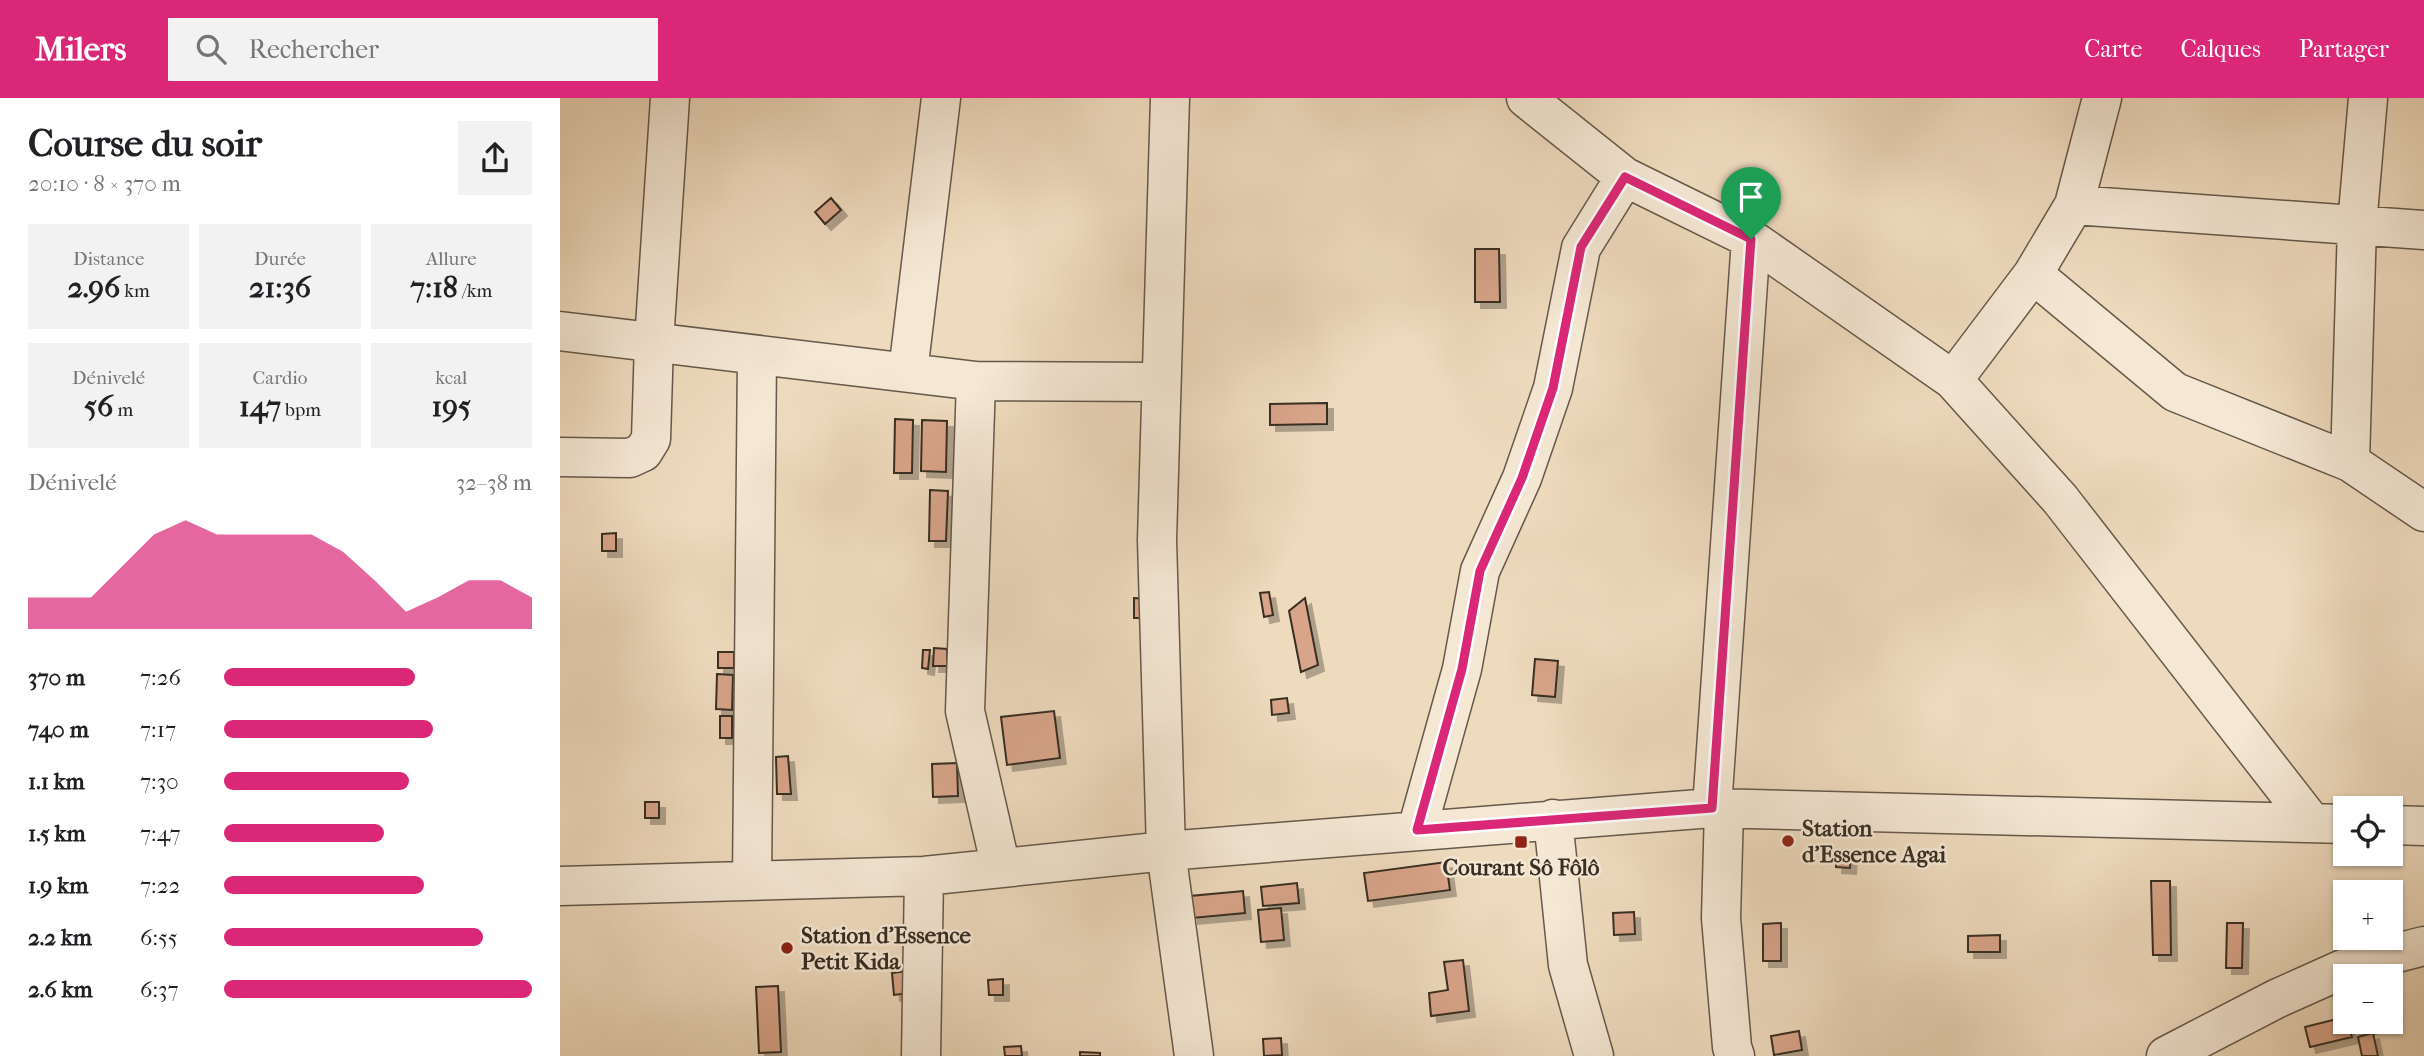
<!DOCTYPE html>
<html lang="fr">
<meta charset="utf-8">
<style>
:root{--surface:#fff;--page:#f2f2f2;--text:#202124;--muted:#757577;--accent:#db2777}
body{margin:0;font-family:"IM FELL French Canon",serif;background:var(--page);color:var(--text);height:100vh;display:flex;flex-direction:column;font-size:26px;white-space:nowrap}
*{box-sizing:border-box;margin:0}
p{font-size:23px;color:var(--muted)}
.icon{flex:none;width:38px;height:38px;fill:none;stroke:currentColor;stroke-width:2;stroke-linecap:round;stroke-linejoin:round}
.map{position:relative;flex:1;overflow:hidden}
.sheet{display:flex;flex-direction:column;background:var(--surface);width:560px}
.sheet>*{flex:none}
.fabs{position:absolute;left:1773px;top:698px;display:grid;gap:14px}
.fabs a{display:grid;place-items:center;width:70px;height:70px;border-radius:0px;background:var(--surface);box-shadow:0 2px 5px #0004;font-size:35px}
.pin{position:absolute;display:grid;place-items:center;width:60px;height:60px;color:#fff;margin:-72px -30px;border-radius:50% 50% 50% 0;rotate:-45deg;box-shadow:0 0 7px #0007}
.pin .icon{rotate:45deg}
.round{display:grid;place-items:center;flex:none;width:74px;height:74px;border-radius:0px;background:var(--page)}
.overview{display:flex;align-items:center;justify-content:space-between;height:119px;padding:0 28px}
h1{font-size:38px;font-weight:700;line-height:52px}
.figures{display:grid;grid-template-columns:repeat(3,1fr);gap:10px;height:119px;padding:7px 28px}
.figures div{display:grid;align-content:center;border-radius:0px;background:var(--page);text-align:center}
.figures b{font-size:30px;font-weight:700}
.figures small{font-size:19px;font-weight:400}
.figures p{font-size:19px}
.chart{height:196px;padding:14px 28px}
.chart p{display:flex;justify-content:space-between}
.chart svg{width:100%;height:126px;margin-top:7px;fill:var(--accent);opacity:.7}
ul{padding:0 28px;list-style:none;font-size:23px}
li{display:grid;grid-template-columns:112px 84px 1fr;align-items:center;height:52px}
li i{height:18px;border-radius:9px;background:var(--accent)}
header{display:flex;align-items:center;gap:42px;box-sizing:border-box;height:98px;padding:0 35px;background:var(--accent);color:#fff}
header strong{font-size:33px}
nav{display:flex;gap:38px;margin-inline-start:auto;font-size:24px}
.search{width:490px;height:63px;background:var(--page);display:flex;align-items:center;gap:18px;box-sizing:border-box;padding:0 24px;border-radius:0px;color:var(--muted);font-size:26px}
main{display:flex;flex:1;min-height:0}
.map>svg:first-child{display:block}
</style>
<header>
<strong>Milers</strong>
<div class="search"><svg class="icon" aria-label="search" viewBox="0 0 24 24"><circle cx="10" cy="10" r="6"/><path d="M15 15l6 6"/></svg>Rechercher</div>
<nav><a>Carte</a><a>Calques</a><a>Partager</a></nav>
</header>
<main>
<section class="sheet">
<div class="overview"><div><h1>Course du soir</h1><p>20:10 · 8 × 370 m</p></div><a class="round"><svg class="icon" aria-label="share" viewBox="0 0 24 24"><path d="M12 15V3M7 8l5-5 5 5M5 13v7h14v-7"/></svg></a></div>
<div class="figures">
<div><p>Distance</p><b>2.96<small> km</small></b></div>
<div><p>Durée</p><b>21:36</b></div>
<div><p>Allure</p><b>7:18<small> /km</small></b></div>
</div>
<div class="figures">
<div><p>Dénivelé</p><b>56<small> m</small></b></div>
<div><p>Cardio</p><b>147<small> bpm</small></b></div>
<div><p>kcal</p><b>195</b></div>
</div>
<div class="chart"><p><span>Dénivelé</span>32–38 m</p>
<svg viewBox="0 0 160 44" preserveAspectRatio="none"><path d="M0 44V33L10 33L20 33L30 22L40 11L50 6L60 11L70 11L80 11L90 11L100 17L110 27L120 38L130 33L140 27L150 27L160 33V44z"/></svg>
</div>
<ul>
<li><b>370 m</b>7:26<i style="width:62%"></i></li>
<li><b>740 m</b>7:17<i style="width:68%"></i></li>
<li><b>1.1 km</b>7:30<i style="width:60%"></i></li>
<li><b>1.5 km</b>7:47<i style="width:52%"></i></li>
<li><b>1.9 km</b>7:22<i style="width:65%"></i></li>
<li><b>2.2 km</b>6:55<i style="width:84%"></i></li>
<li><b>2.6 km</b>6:37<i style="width:100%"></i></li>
</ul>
</section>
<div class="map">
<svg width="1864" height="958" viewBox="0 0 1864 958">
<defs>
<filter id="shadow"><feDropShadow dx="6" dy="6" stdDeviation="0" flood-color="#0004"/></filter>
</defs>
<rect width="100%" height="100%" fill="#eedabd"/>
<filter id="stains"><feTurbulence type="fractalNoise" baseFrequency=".00286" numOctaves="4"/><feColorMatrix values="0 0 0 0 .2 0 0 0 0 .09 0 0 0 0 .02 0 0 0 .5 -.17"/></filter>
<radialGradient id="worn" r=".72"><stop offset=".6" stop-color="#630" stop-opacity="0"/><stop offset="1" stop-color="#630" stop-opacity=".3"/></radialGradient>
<path fill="#d8a48a" stroke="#372e23" stroke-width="2" filter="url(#shadow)" d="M271 100 281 112 265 126 255 114Z
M915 151H939L940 204H915Z
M767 305V326L710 327V306Z
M335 321 353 322 352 375H334Z
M362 322 387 323 386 374 361 373Z
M370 392 388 393 386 443H369Z
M56 435V453H42V436Z
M709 494 713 517 704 519 700 495Z
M574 500 589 501V520H574Z
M745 500 758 567 741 574 729 513Z
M374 550 387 551V568H373Z
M363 552H370L368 571 362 570Z
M158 554H174V570H158Z
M975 561 998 563 995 599 972 597Z
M157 576 173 577 172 612 156 611Z
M727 600 729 615 712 617 711 602Z
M494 613 500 660 447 667 441 619Z
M160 618H172V640H160Z
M228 658 231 696H217L216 659Z
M397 665 398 698 373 699 372 666Z
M85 704H99V720H85Z
M1277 752 1291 753 1290 770 1276 769Z
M886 764 890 792 808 803 804 775Z
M1591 783H1610L1611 857H1593Z
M737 785 739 805 703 808 701 789Z
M683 793 685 815 632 820 630 798Z
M721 810 724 842 701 844 698 812Z
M1074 814 1075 836 1054 837 1053 815Z
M1221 825V863H1203V826Z
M1667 825H1683L1682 870H1666Z
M1440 837V854H1408V838Z
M903 862 909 913 871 918 869 895 888 892 884 864Z
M347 873 350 895 334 897 332 875Z
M443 881V897H429L428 882Z
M218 888 221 954 199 955 196 889Z
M1785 919 1792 939 1750 949 1745 929Z
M1792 924H1809L1810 930 1794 933Z
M1239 933 1242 952 1214 957 1211 938Z
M1813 935 1818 958H1802L1798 939Z
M721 940 722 957 704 958 703 941Z
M461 948 462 958H445L444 949Z
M520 954 540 955V958H520Z"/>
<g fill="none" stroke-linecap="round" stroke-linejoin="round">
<defs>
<path id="minor" d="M610 0 597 442 606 753 634 958
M966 0 1065 79 1191 141 1393 282 1500 401 1752 725
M1514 107 1864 132
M1473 176 1615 294 1790 364 1864 414
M0 233 416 283 601 284
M348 274 381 0
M1393 282 1473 176 1514 107 1542 0
M416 283 405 613 441 770
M0 359 70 360 83 354 91 341 94 244 110 0
M1790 364 1797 127 1808 0
M1152 710 1191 141
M1164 711 1161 820 1172 949 1175 958
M993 721 1008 867 1034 958
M1830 727 1864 728
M857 732 902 571 920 473 962 380 993 290 1021 150 1065 79
M192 783 197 257
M0 788 364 778 606 753 1152 710 1785 726
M361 958 364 778
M1606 958 1716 901 1794 866 1864 848"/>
</defs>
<use href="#minor" stroke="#65594a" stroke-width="41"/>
<use href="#minor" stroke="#f4e7d4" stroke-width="38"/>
</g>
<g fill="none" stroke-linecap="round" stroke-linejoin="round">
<defs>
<path id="route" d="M1065 79 1191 141 1152 710 857 732 902 571 920 473 962 380 993 290 1021 149Z"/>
</defs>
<use href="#route" stroke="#fff" stroke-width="14"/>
<use href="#route" stroke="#db2777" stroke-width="9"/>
</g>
<g fill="#8f2418" stroke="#f4e7d4" stroke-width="2.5">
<circle cx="1228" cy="743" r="7"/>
<rect x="954" y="737" width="14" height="14" rx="3.5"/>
<circle cx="227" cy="850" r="7"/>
</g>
<g text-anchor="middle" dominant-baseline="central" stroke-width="5" stroke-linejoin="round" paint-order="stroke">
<g font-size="23" font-weight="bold" fill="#372e23" stroke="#f4e7d4" text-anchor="start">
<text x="1242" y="730">Station<tspan x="1242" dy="26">d'Essence Agai</tspan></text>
<text x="961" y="769" text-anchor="middle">Courant Sô Fôlô</text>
<text x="241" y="837">Station d'Essence<tspan x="241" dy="26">Petit Kida</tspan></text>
</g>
</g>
<rect width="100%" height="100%" filter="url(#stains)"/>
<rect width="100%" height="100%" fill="url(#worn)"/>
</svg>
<div class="fabs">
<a><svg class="icon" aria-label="locate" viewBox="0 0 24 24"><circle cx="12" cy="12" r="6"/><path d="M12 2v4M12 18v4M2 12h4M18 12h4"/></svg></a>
<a>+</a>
<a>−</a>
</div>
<div class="pin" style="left:1191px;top:141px;background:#1e9e55"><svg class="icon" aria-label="arrive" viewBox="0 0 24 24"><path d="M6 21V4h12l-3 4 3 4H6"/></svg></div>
</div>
</main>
